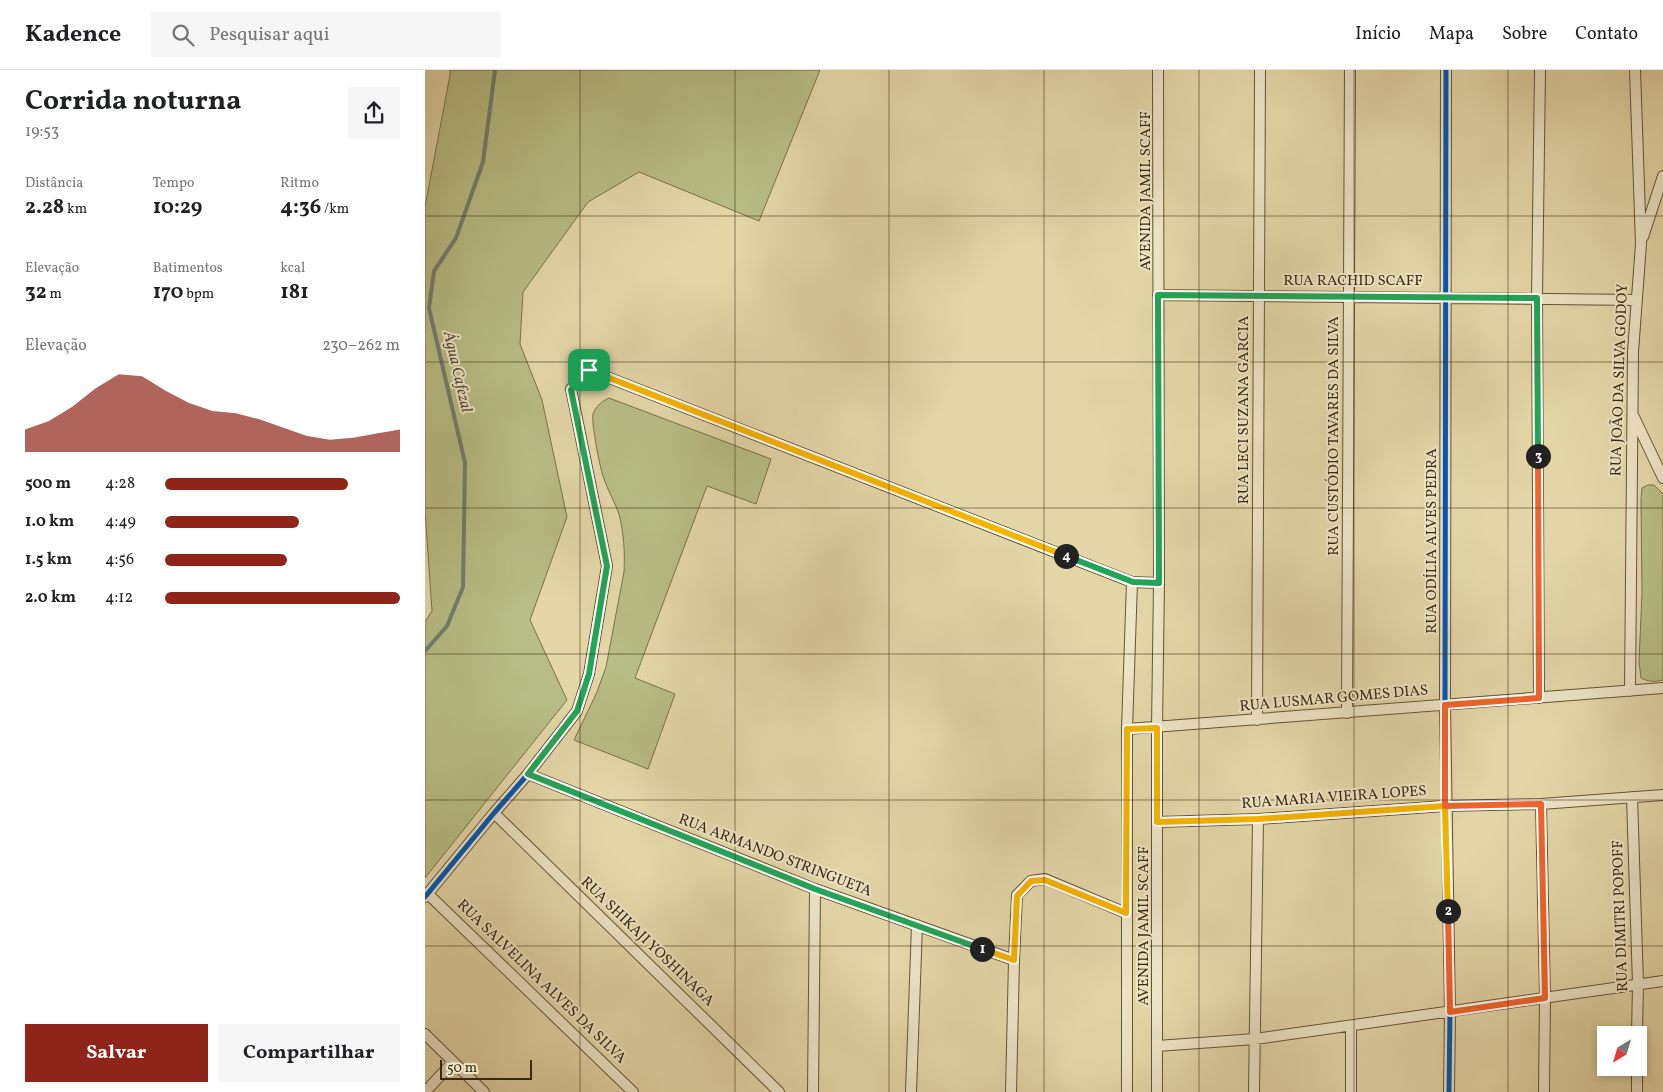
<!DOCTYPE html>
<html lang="pt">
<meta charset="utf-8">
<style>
:root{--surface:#fff;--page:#f6f6f6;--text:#202124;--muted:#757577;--line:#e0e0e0;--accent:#8f2418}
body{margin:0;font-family:Vollkorn,serif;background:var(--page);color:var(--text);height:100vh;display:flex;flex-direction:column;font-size:19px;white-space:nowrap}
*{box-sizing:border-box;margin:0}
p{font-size:16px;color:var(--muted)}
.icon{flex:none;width:28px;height:28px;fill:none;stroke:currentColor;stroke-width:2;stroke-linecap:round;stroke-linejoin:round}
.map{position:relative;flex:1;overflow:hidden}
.sheet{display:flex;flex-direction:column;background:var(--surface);width:425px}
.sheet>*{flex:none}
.needle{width:32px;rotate:218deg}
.tools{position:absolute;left:1172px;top:956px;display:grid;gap:10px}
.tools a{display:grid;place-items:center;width:50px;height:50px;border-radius:0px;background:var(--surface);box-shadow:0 2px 8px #0003;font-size:25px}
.scale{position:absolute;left:15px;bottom:12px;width:92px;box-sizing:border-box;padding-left:5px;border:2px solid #3c280f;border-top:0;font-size:14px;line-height:18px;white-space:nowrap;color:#3c280f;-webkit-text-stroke:4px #ede4c6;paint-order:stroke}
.pin{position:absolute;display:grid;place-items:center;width:42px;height:42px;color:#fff;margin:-21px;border-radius:10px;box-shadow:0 2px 8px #0006}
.km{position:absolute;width:25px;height:25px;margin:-12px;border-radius:50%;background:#222;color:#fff;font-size:14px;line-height:25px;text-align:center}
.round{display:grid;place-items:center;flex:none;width:52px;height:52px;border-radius:0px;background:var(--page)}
.summary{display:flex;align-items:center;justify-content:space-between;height:85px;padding:0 25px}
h1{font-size:28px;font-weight:700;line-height:38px}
.figures{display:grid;grid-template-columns:repeat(3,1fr);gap:8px;height:85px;padding:5px 25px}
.figures div{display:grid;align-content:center}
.figures b{font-size:21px;font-weight:700}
.figures small{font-size:14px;font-weight:400}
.figures p{font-size:14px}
.chart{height:140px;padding:10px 25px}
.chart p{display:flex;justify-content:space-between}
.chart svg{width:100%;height:90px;margin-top:5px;fill:var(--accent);opacity:.7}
.primary-button{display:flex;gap:10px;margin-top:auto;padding:10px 25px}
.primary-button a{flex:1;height:58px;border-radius:0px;background:var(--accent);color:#fff;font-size:20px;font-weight:700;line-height:58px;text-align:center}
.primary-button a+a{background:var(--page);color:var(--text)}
ul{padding:0 25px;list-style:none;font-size:16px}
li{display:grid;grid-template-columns:80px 60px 1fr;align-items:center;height:38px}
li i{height:12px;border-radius:6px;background:var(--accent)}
header{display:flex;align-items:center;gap:30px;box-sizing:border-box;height:70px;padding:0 25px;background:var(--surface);border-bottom:1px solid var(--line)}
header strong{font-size:24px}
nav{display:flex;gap:28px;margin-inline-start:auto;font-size:18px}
.search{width:350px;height:45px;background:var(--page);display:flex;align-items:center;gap:12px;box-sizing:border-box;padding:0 18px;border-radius:0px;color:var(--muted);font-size:19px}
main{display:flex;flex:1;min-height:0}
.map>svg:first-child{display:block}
</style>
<header>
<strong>Kadence</strong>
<div class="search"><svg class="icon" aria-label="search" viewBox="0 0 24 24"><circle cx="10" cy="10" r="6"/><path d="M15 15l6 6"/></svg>Pesquisar aqui</div>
<nav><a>Início</a><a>Mapa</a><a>Sobre</a><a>Contato</a></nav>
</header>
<main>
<section class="sheet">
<div class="summary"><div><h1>Corrida noturna</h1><p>19:53</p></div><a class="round"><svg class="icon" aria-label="share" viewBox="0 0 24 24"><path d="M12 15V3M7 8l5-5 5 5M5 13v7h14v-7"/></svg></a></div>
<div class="figures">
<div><p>Distância</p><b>2.28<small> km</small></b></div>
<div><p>Tempo</p><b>10:29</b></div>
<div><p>Ritmo</p><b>4:36<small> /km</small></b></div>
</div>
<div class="figures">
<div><p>Elevação</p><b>32<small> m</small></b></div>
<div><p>Batimentos</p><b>170<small> bpm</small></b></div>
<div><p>kcal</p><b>181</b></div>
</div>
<div class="chart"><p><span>Elevação</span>230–262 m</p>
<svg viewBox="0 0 160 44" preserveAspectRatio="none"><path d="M0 44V33L10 29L20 22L30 13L40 6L50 7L60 14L70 20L80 24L90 25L100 28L110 32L120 36L130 38L140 37L150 35L160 33V44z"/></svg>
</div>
<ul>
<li><b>500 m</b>4:28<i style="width:78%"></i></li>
<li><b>1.0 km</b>4:49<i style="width:57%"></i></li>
<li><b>1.5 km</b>4:56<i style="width:52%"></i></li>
<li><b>2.0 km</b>4:12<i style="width:100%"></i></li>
</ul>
<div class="primary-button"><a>Salvar</a><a>Compartilhar</a></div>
</section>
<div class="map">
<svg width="1238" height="1022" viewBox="0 0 1238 1022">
<rect width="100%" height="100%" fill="#e4d6a7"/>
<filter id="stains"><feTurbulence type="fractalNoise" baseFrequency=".004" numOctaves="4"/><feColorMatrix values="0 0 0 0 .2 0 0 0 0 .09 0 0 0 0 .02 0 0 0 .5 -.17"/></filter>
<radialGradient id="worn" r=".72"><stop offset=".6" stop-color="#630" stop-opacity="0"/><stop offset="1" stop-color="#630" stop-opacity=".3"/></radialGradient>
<path fill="#b7bd84" stroke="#7a724a" d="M25 0H395L334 151 214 102 163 132 98 222 95 274 117 330 142 447 105 550 142 630 0 808V552L7 541 0 440V137L25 5Z
M184 328 346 389 331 434 282 416 210 608 250 624 223 699 149 670 172 622 181 597 199 502C200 483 199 464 194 444 190 432 183 421 179 409 175 399 166 352 168 344 171 336 177 331 184 328Z
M1223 415H1229L1238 424V610C1229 612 1224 612 1216 608L1214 592 1217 523 1216 429 1217 418Z"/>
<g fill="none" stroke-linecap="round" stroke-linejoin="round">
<path stroke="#717f6d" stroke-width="4" d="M0 581 22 556 38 517 40 393 4 238 9 201 31 168 58 92 70 0"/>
<defs>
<path id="street" d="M1021 0 1020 635 1025 942 1024 1022
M1218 167 1238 106
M733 225 1212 230
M1209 347 1238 408
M1205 621 1208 282 1216 174 1210 0
M1114 628 1112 228 1115 0
M922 643 925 0
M832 650 835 0
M702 659 1238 618
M103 704 390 819 589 890
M1207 727 1213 914 1212 965
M1116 734 1120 928 1119 1022
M69 743 354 1022
M732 752 833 749 1020 736 1116 734 1238 725
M3 824 208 1022
M0 827 69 743 103 704 152 641 164 604 182 496 146 319 164 300 707 512 734 513
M0 964 59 1022
M732 976 830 969 1238 911
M0 1022 28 992
M388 1022 390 819
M486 1022 492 855
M586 1022 589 890 592 825 606 811 620 809 701 843
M702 1022V659L707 512
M732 1022V658L734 513 733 0
M829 1022 833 749
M926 1022V956
M1212 1022V998"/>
</defs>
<use href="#street" stroke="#665435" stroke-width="12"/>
<use href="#street" stroke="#ede4c6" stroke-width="10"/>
<defs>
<path id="cycleway" d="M1021 0 1020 635 1025 942 1024 1022
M0 827 69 743 103 704 152 641 164 604 182 496 146 319 164 300 707 512 734 513"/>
</defs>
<use href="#cycleway" stroke="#ede4c6" stroke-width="8"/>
<use href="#cycleway" stroke="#0057b8" stroke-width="5"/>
</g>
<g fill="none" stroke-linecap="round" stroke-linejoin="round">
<defs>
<path id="split-1" d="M164 300 146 320 182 496 164 604 152 641 103 704 390 819 557 879"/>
<path id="split-2" d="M557 879 589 890 592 826 606 811 620 810 701 843 702 659 732 658V752L833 749 1020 736 1023 841"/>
<path id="split-3" d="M1023 841 1025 942 1120 928 1116 734 1020 736V635L1114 628 1113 386"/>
<path id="split-4" d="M641 486 708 512 734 513 733 225 1112 228 1113 386"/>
<path id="split-5" d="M164 300 641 486"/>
</defs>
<use href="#split-1" stroke="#fff" stroke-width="10"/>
<use href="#split-2" stroke="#fff" stroke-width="10"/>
<use href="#split-3" stroke="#fff" stroke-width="10"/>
<use href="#split-4" stroke="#fff" stroke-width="10"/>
<use href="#split-5" stroke="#fff" stroke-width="10"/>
<use href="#split-1" stroke="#22a559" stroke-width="6"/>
<use href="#split-2" stroke="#f5b400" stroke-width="6"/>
<use href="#split-3" stroke="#f0652b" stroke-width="6"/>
<use href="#split-4" stroke="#22a559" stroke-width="6"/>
<use href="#split-5" stroke="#f5b400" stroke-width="6"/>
</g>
<path fill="none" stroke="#3c280f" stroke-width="1" stroke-opacity="0.55" d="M155 0V1022M310 0V1022M464 0V1022M619 0V1022M774 0V1022M929 0V1022M1083 0V1022M0 146H1238M0 292H1238M0 438H1238M0 584H1238M0 730H1238M0 876H1238"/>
<g text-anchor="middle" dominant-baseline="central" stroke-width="4" stroke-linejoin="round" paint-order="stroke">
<g font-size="15" fill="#3c280f" stroke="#ede4c6">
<text transform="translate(721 121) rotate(-90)">AVENIDA JAMIL SCAFF</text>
<text x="928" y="211">RUA RACHID SCAFF</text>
<text transform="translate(1195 310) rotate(-88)">RUA JOÃO DA SILVA GODOY</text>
<text transform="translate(819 340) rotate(-90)">RUA LECI SUZANA GARCIA</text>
<text transform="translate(909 366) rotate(-90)">RUA CUSTÓDIO TAVARES DA SILVA</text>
<text transform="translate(1007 471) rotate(-90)">RUA ODÍLIA ALVES PEDRA</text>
<text transform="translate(909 629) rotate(-5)">RUA LUSMAR GOMES DIAS</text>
<text transform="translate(909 728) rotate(-4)">RUA MARIA VIEIRA LOPES</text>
<text transform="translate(350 786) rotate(21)">RUA ARMANDO STRINGUETA</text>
<text transform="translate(1196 846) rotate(-92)">RUA DIMITRI POPOFF</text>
<text transform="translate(719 856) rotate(-90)">AVENIDA JAMIL SCAFF</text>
<text transform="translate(222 872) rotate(44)">RUA SHIKAJI YOSHINAGA</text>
<text transform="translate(116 912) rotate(44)">RUA SALVELINA ALVES DA SILVA</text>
</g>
<g font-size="16" font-style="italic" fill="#524c36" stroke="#ede4c6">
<text transform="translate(32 302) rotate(77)">Água Cafezal</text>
</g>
</g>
<rect width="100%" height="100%" filter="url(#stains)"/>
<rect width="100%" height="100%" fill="url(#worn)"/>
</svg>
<div class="tools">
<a><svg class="needle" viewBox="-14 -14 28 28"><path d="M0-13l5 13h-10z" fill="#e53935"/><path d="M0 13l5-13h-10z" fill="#757577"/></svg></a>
</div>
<div class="scale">50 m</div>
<div class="pin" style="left:164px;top:300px;background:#1e9e55"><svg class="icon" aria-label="arrive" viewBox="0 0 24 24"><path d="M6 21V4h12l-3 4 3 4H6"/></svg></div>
<b class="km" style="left:557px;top:879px">1</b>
<b class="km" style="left:1023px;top:841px">2</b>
<b class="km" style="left:1113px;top:386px">3</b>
<b class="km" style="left:641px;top:486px">4</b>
</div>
</main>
